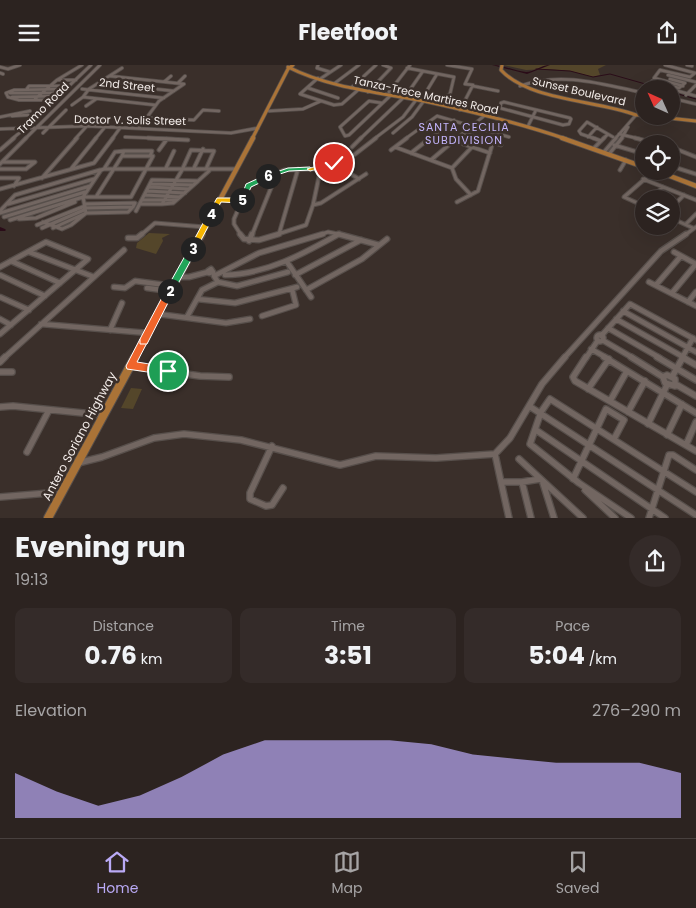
<!DOCTYPE html>
<meta charset="utf-8">
<style>
:root{--surface:#2c2320;--page:#342b29;--text:#f1f3f6;--muted:#a6a4a5;--line:#48403e;--accent:#baaaf6}
body{margin:0;font-family:Poppins,sans-serif;background:var(--page);color:var(--text);height:100vh;display:flex;flex-direction:column;font-size:19px;white-space:nowrap}
*{box-sizing:border-box;margin:0}
p{font-size:16px;color:var(--muted)}
.icon{flex:none;width:28px;height:28px;fill:none;stroke:currentColor;stroke-width:2;stroke-linecap:round;stroke-linejoin:round}
.map{position:relative;height:453px;overflow:hidden}
.drawer{display:flex;flex-direction:column;background:var(--surface);flex:1}
.drawer>*{flex:none}
.needle{width:32px;rotate:315deg}
.buttons{position:absolute;left:635px;top:15px;display:grid;gap:10px}
.buttons a{display:grid;place-items:center;width:45px;height:45px;border-radius:50%;background:var(--surface);box-shadow:0 5px 20px #0002,0 0 0 1px var(--line);font-size:25px}
.pin{position:absolute;display:grid;place-items:center;width:42px;height:42px;color:#fff;margin:-21px;border:2px solid #fff;border-radius:50%;box-shadow:0 1px 5px #0007}
.km{position:absolute;width:25px;height:25px;margin:-12px;border-radius:50%;background:#222;color:#fff;font-size:14px;line-height:25px;text-align:center}
.round{display:grid;place-items:center;flex:none;width:52px;height:52px;border-radius:26px;background:var(--page)}
.overview{display:flex;align-items:center;justify-content:space-between;height:85px;padding:0 15px}
h1{font-size:28px;font-weight:700;line-height:38px}
.figures{display:grid;grid-template-columns:repeat(3,1fr);gap:8px;height:85px;padding:5px 15px}
.figures div{display:grid;align-content:center;border-radius:10px;background:var(--page);text-align:center}
.figures b{font-size:25px;font-weight:700}
.figures small{font-size:14px;font-weight:400}
.figures p{font-size:14px}
.chart{height:140px;padding:10px 15px}
.chart p{display:flex;justify-content:space-between}
.chart svg{width:100%;height:90px;margin-top:5px;fill:var(--accent);opacity:.7}
header{display:flex;justify-content:space-between;align-items:center;height:65px;padding:0 15px;background:var(--surface);font-size:22px;font-weight:700}
.menu{display:flex;justify-content:space-around;align-items:center;height:70px;border-top:1px solid var(--line);background:var(--surface);font-size:14px;color:var(--muted)}
.menu a{display:grid;justify-items:center;gap:2px}
.menu .selected{color:var(--accent)}
.map>svg:first-child{display:block}
</style>
<header><svg class="icon" aria-label="menu" viewBox="0 0 24 24"><path d="M4 6h16M4 12h16M4 18h16"/></svg>Fleetfoot<svg class="icon" aria-label="share" viewBox="0 0 24 24"><path d="M12 15V3M7 8l5-5 5 5M5 13v7h14v-7"/></svg></header>
<div class="map">
<svg width="696" height="453" viewBox="0 0 696 453">
<rect width="100%" height="100%" fill="#3a2f2a"/>
<path fill="#54462a" d="M503 0H606L598 4 600 10 593 12 570 6 547 4 526 5Z
M149 168 170 169 162 173 163 176 156 189 136 183 137 178Z
M131 323 142 324 133 344 121 343Z"/>
<g fill="none" stroke-linecap="round" stroke-linejoin="round">
<path stroke="#2a0c18" stroke-width="1" d="M536 4 570 6 593 12 610 9 663 24
M671 27 696 34"/>
<path fill="#2a0c18" fill-rule="evenodd" d="M492 0C504 0 514 6 526 7 534 7 541 0 550 0L527 9Z
M0 162 5 164 6 165 5 166H0Z"/>
<defs>
<path id="minor-far3" d="M318 0 317 3 330 7
M447 0 472 4 465 19 473 20 460 45
M665 0 695 8
M687 0 692 1
M0 2 8 4 20 0
M407 3 454 12 450 29 432 38
M0 8 3 9
M668 10 696 17
M110 11 184 19
M318 13 300 29 334 40 342 39 358 25
M320 14 341 0
M58 15H76
M652 16 679 23 685 18 670 14
M164 17 171 11
M100 18 174 26
M178 18 185 11
M335 18 359 0
M655 19 670 24
M473 21 498 26
M520 21C561 6 602 19 644 28
M683 21 654 13 660 5 690 12 695 8
M308 23 338 33
M351 23 376 0
M82 24 164 33
M671 24 696 31
M26 25 29 21H69
M390 26 439 34
M368 27 391 3 383 0
M389 27 410 0
M10 28H62
M407 29 423 6
M686 30 696 20
M12 32 59 31
M83 32 155 40
M423 32 437 9
M671 33 696 39
M35 34 57 15 82 0
M55 35H19L8 32 6 28 14 25 66 24
M504 37 570 53 571 54 569 59 563 60 500 43 501 38Z
M382 38 369 36 340 62 345 71 349 70 390 31
M49 40 91 0
M72 40 83 32 89 24 122 3
M86 41 96 34
M269 46 303 44 321 36
M638 46 640 27
M12 51 28 50
M0 52 30 46
M147 53 194 55 203 45 219 46
M528 61 536 45
M139 63 159 36 184 19
M0 64 87 61 231 68 258 63
M22 64 36 49
M43 68 66 45
M393 68 412 52 423 37
M464 68 484 74
M619 69 640 74
M125 72 174 74
M588 72 597 62
M12 74 24 64
M25 74 100 0
M75 74 87 61
M95 74 105 62
M112 74 120 63
M360 74 403 33
M374 74 403 52 416 35
M405 74 437 51 509 72
M429 74 454 55
M456 74 484 51
M596 74 581 69 579 66 587 57 613 72
M603 74 607 70
M615 74 636 50
M621 74 628 62"/>
<path id="minor-far2" d="M148 73 188 75
M480 73 501 80
M593 73 601 76
M635 73 658 79
M454 76 490 88
M614 80 644 89
M352 82 361 73
M395 82 452 103
M671 82 696 92
M593 84 604 73
M0 85 14 73
M159 85 167 74
M391 85 407 73
M124 86H152L150 91
M604 87 616 73
M411 88 430 73
M609 89 622 73
M354 90 376 73
M122 91H153L131 132H96Z
M431 95 457 73
M671 97H673L676 83
M0 99 26 73
M166 103 174 86
M194 103 203 84
M677 103 696 109
M0 104H26L35 97H3
M71 104 96 73
M104 104H236
M620 105 626 95
M0 113H19L14 121
M42 113 77 73
M643 114 696 135
M198 116 173 138 162 139 182 105 191 85 214 86 206 104
M151 119 193 120
M149 122 189 124
M0 124 94 98 113 73
M147 126 185 128
M145 130 180 132
M471 130 456 114 452 103 472 82
M219 134 242 136
M650 134 663 122
M142 135H176
M457 137 478 126 493 77
M8 139 94 114
M140 139H162
M313 140 321 138 366 109
M644 141 624 132 654 106
M84 143 133 142 135 138 85 139
M671 143 684 130
M0 146 15 130 100 105
M136 146 152 115 198 116 209 106
M0 148 90 121
M4 152 85 127
M671 153 693 163
M19 154 36 153 75 137
M10 155 83 132H96
M43 157 62 164 71 160 86 148 83 132 101 105 104 104 115 87 124 86 122 91
M686 159 696 149
M37 160 85 141
M42 163 84 145
M53 163 86 148 128 147 133 142
M279 169 298 104
M141 170 155 158 205 162
M241 170 234 159V154L248 122 252 118 284 105 314 104 331 97 359 114
M252 170 277 108
M275 170 306 160 313 140 321 102
M319 170 328 167 343 170
M685 170 696 162"/>
<path id="minor-far1" d="M240 169 244 174 259 175 279 169
M338 169 379 180
M128 173H137L142 169
M249 176 252 169
M29 187 94 212
M11 196 60 218
M287 197 311 232
M0 202 46 177 88 194 0 269
M211 204 213 207 209 208 208 206Z
M0 210 45 231
M225 210C267 209 303 189 339 169
M295 210 361 175
M178 212H189L208 207
M218 217 237 221 288 207
M649 217 696 241
M656 220 681 191
M114 222 125 223 135 216 173 221
M147 223 170 226
M306 225 362 194 387 174
M672 228 696 199 674 187
M0 232 29 245
M197 234 235 238 297 222
M688 237 696 227
M623 246 696 287
M158 249 226 258 250 254
M262 251 296 240 292 224
M187 252 202 225 218 217 214 211 259 188 323 169
M0 254 11 260
M616 254 685 293
M41 259 148 268
M608 263 660 293
M110 265 122 238
M596.5 273a3.5 3.5 0 1 1 7 0a3.5 3.5 0 1 1-7 0Z
M601 271 630 239 696 275
M604 276 633 293
M591 284 607 293
M4 293 124 185
M564 293 661 186 686 169
M586 293 598 275
M682 293 693 273"/>
<path id="minor" d="M586 292 573 312 575 316 696 386
M604 292 696 348
M631 292 663 312
M657 292 696 315
M682 292 696 300
M0 297 5 292
M130 301 200 311 229 312
M0 307H12
M667 310 675 314V321L665 318 663 312Z
M672 312 683 292
M677 320 696 331
M588 324 609 294
M610 336 627 306
M529 341 696 450
M0 342 13 341 103 350
M628 347 645 316
M648 359 667 320
M536 365 665 453
M667 370 682 339
M686 380 696 357
M272 381 250 428V434L266 441 272 440 283 423
M27 387 49 345
M495 389 501 417
M519 394 583 453
M78 398 102 392 154 373 184 369 241 375 340 400 376 391 436 393 495 389 510 373 542 319 565 292
M573 414 606 344 624 355 614 374
M522 417 531 453
M543 418 554 453
M585 425 615 453
M0 432 61 427
M509 453 501 417H522L540 414
M631 453 579 418 530 379 541 347 550 334 696 427
M649 453 669 390H673L696 405"/>
<path id="major-far3" d="M502 0 501 5C529 36 598 35 636 50H644
M288 2C331 24 386 28 433 38 478 48 522 59 566 74
M650 51 696 56
M252 74 288 4 293 0"/>
<path id="major-far2" d="M562 73 644 102
M657 106 696 121
M201 170 253 73"/>
<path id="major-far1" d="M134 293 202 169"/>
<path id="major" d="M48 453 135 292"/>
</defs>
<use href="#minor-far3" stroke="#574f4b" stroke-width="4"/>
<use href="#minor-far2" stroke="#574f4b" stroke-width="5"/>
<use href="#minor-far1" stroke="#574f4b" stroke-width="7"/>
<use href="#minor" stroke="#574f4b" stroke-width="8"/>
<use href="#major-far3" stroke="#574f4b" stroke-width="4.5"/>
<use href="#major-far2" stroke="#574f4b" stroke-width="6"/>
<use href="#major-far1" stroke="#574f4b" stroke-width="8"/>
<use href="#major" stroke="#574f4b" stroke-width="10"/>
<use href="#minor-far3" stroke="#726661" stroke-width="2.5"/>
<use href="#minor-far2" stroke="#726661" stroke-width="3"/>
<use href="#minor-far1" stroke="#726661" stroke-width="4.5"/>
<use href="#minor" stroke="#726661" stroke-width="5.5"/>
<use href="#major-far3" stroke="#aa7337" stroke-width="3"/>
<use href="#major-far2" stroke="#aa7337" stroke-width="4.5"/>
<use href="#major-far1" stroke="#aa7337" stroke-width="5.5"/>
<use href="#major" stroke="#aa7337" stroke-width="8"/>
</g>
<path fill="#f0652b" stroke="#fff" d="M144 272 148 276 137 297 168 302 172 303V309L168 310 127 304 126 301 140 274Z"/>
<path fill="#f0652b" stroke="#fff" d="M170 222 174 226 147 279H140V274L167 223Z"/>
<path fill="#22a559" stroke="#fff" d="M193 181 197 184 173 228H167V223L190 182Z"/>
<path fill="#f5b400" stroke="#fff" d="M209 147 215 149 195 186H190L189 184Z"/>
<path fill="#f5b400" stroke="#fff" d="M217 133H242L246 135 242 138 221 137 214 150H209L208 149Z"/>
<path fill="#22a559" stroke="#fff" d="M268 109 270 113 251 122 245 136H240L246 119Z"/>
<path fill="#22a559" stroke="#fff" d="M310 102 312 105 289 106 268 113 265 111 288 103Z"/>
<path fill="#f5b400" stroke="#fff" d="M334 96 336 99 310 106 307 104Z"/>
<g text-anchor="middle" dominant-baseline="central" stroke-width="5" stroke-linejoin="round" paint-order="stroke">
<g font-size="11" fill="#f4edea" stroke="#3a2f2a">
<text transform="translate(127 20) rotate(6)">2nd Street</text>
<text transform="translate(579 26) rotate(13)">Sunset Boulevard</text>
<text transform="translate(426 30) rotate(12)">Tanza-Trece Martires Road</text>
<text transform="translate(43 43) rotate(-45)">Tramo Road</text>
<text transform="translate(130 55) rotate(1)">Doctor V. Solis Street</text>
</g>
<g font-size="11" letter-spacing="1" fill="#c3b4fb" stroke="#3a2f2a">
<text x="464" y="62">SANTA CECILIA<tspan x="464" dy="13">SUBDIVISION</tspan></text>
</g>
<g font-size="12" fill="#f4edea" stroke="#3a2f2a">
<text transform="translate(79 371) rotate(-62)">Antero Soriano Highway</text>
</g>
</g>
</svg>
<div class="buttons">
<a><svg class="needle" viewBox="-14 -14 28 28"><path d="M0-13l5 13h-10z" fill="#e53935"/><path d="M0 13l5-13h-10z" fill="#a6a4a5"/></svg></a>
<a><svg class="icon" aria-label="locate" viewBox="0 0 24 24"><circle cx="12" cy="12" r="6"/><path d="M12 2v4M12 18v4M2 12h4M18 12h4"/></svg></a>
<a><svg class="icon" aria-label="layers" viewBox="0 0 24 24"><path d="M12 4l9 5-9 5-9-5zM3 14l9 5 9-5"/></svg></a>
</div>
<div class="pin" style="left:168px;top:306px;background:#1e9e55"><svg class="icon" aria-label="arrive" viewBox="0 0 24 24"><path d="M6 21V4h12l-3 4 3 4H6"/></svg></div>
<div class="pin" style="left:334px;top:98px;background:#d93025"><svg class="icon" aria-label="check" viewBox="0 0 24 24"><path d="M5 12l5 5 9-10"/></svg></div>
<b class="km" style="left:170px;top:226px">2</b>
<b class="km" style="left:193px;top:184px">3</b>
<b class="km" style="left:211px;top:149px">4</b>
<b class="km" style="left:242px;top:135px">5</b>
<b class="km" style="left:268px;top:111px">6</b>
</div>
<section class="drawer">
<div class="overview"><div><h1>Evening run</h1><p>19:13</p></div><a class="round"><svg class="icon" aria-label="share" viewBox="0 0 24 24"><path d="M12 15V3M7 8l5-5 5 5M5 13v7h14v-7"/></svg></a></div>
<div class="figures">
<div><p>Distance</p><b>0.76<small> km</small></b></div>
<div><p>Time</p><b>3:51</b></div>
<div><p>Pace</p><b>5:04<small> /km</small></b></div>
</div>
<div class="chart"><p><span>Elevation</span>276–290 m</p>
<svg viewBox="0 0 160 44" preserveAspectRatio="none"><path d="M0 44V22L10 31L20 38L30 33L40 24L50 13L60 6L70 6L80 6L90 6L100 8L110 13L120 15L130 17L140 17L150 17L160 22V44z"/></svg>
</div>
</section>
<nav class="menu">
<a class="selected"><svg class="icon" aria-label="home" viewBox="0 0 24 24"><path d="M3 11l9-7 9 7M6 9v11h12V9"/></svg>Home</a>
<a><svg class="icon" aria-label="map" viewBox="0 0 24 24"><path d="M3 6l6-2 6 2 6-2v14l-6 2-6-2-6 2zM9 4v14M15 6v14"/></svg>Map</a>
<a><svg class="icon" aria-label="saved" viewBox="0 0 24 24"><path d="M7 4h10v16l-5-4-5 4z"/></svg>Saved</a>
</nav>
